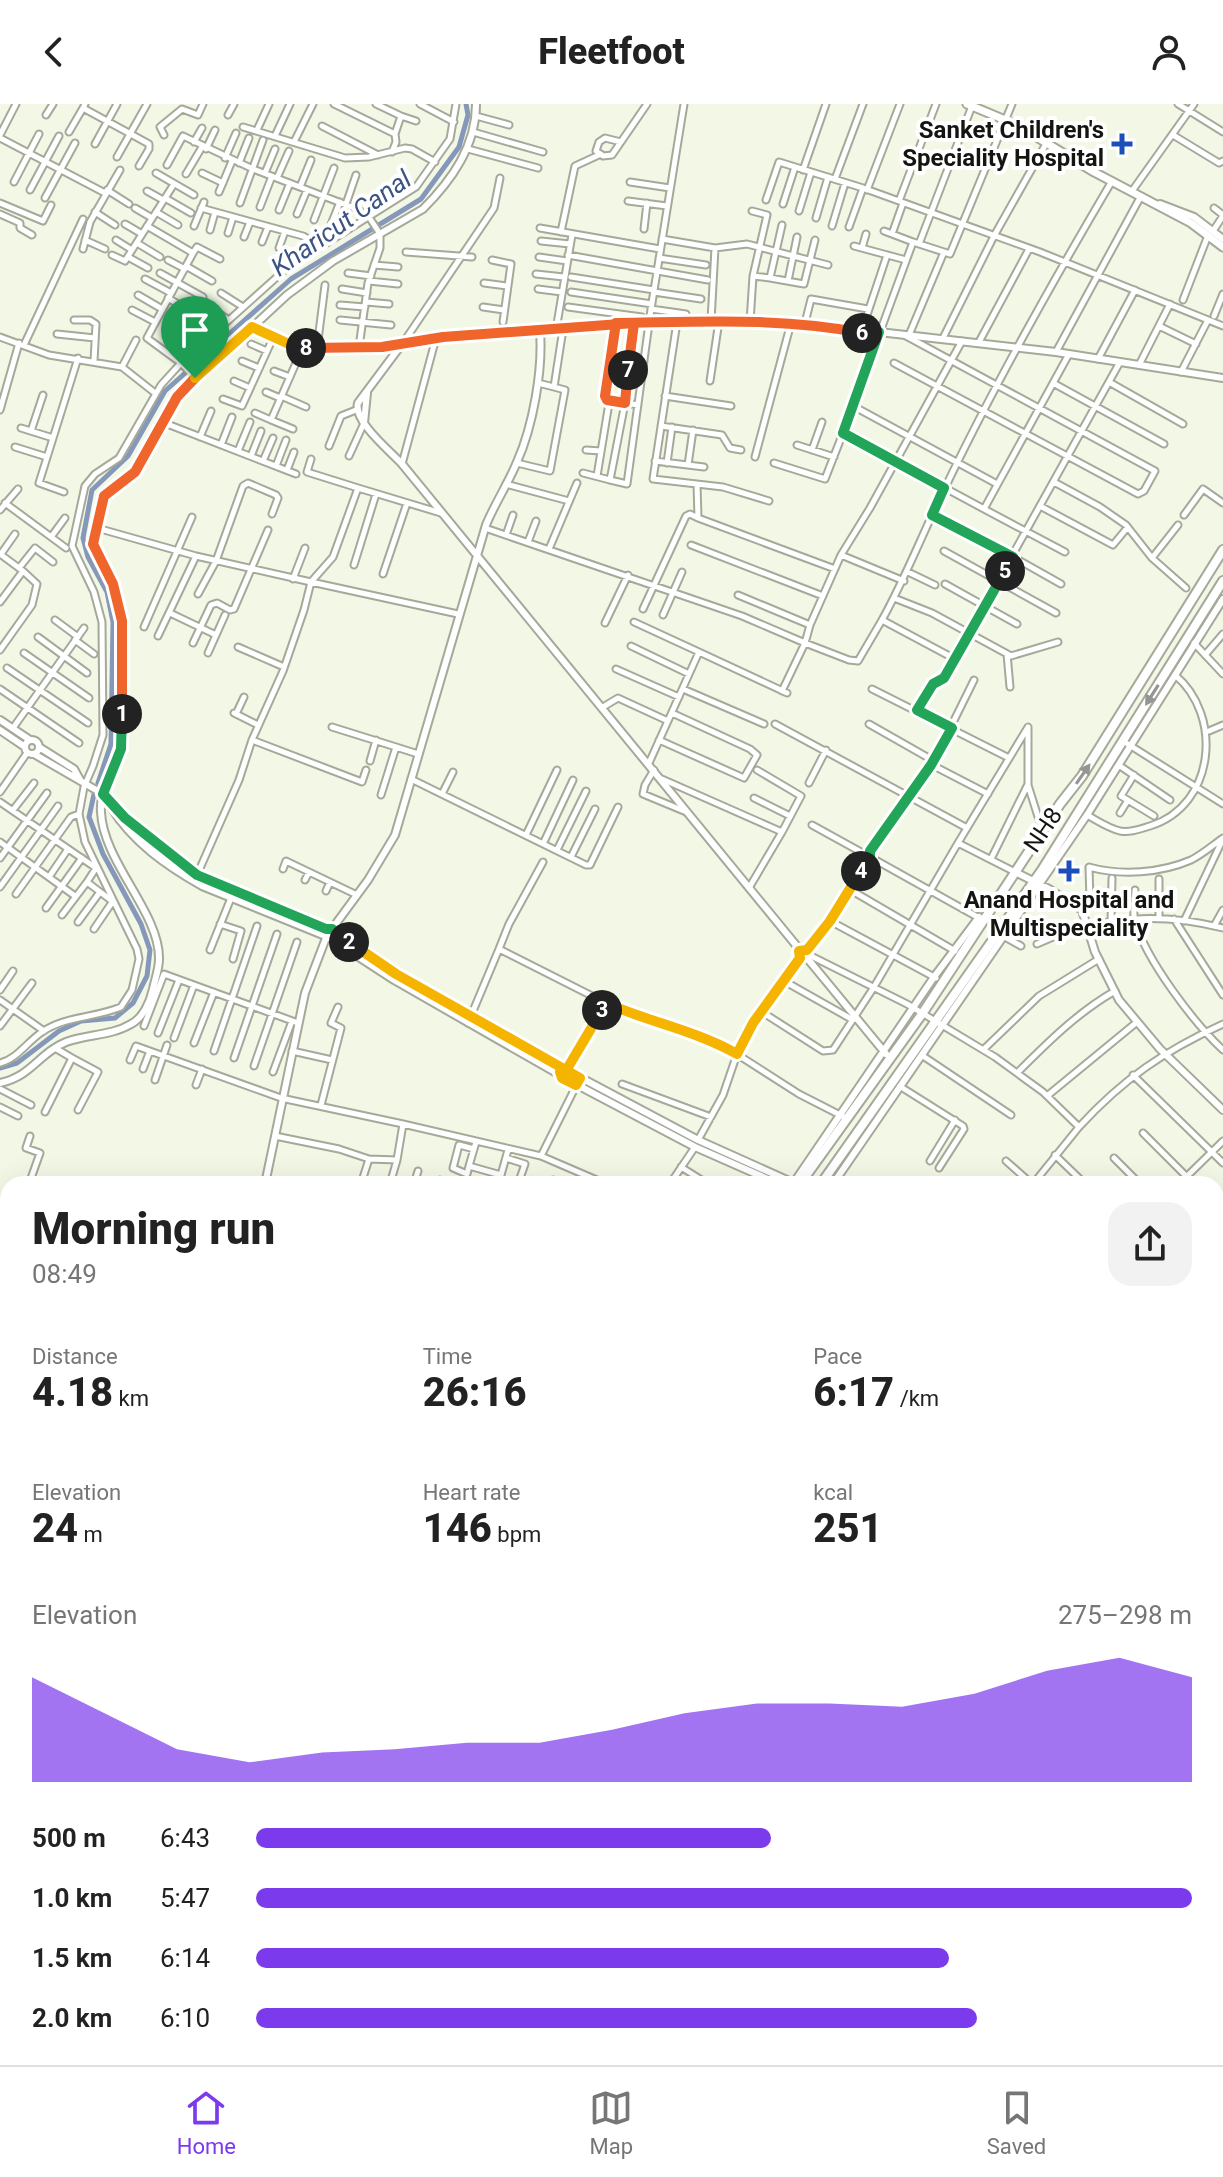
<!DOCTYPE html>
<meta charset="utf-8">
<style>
:root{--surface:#fff;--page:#f2f2f2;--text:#222;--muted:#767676;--line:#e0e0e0;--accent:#7c3aed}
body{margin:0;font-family:Roboto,sans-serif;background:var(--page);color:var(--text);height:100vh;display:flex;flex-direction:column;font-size:30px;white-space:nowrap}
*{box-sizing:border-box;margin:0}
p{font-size:26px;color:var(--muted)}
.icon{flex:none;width:44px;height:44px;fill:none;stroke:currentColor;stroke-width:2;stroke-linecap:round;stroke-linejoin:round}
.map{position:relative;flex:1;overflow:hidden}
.side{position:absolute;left:0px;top:1072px;width:1224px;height:890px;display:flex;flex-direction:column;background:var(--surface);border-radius:24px 24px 0 0;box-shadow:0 8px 32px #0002}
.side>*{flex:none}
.pin{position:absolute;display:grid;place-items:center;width:68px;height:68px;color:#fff;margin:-82px -34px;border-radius:50% 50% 50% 0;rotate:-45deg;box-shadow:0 0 8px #0007}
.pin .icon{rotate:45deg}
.km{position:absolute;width:40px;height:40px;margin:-20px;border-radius:50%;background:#222;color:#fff;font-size:22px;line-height:40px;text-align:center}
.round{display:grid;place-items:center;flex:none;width:84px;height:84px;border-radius:24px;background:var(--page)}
.headline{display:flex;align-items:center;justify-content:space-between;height:136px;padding:0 32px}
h1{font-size:44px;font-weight:800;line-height:60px}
.figures{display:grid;grid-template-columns:repeat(3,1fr);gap:12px;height:136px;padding:8px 32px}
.figures div{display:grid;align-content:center}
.figures b{font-size:40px;font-weight:800}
.figures small{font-size:22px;font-weight:400}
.figures p{font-size:22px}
.chart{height:224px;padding:16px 32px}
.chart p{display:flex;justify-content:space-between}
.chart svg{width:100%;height:144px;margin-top:8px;fill:var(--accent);opacity:.7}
ul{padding:0 32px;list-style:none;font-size:26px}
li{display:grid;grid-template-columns:128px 96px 1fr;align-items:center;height:60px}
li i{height:20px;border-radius:10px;background:var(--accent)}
header{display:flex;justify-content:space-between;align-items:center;height:104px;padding:0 32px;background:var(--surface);font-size:36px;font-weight:800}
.tab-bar{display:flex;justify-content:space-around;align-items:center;height:112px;border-top:2px solid var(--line);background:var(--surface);font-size:22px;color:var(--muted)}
.tab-bar a{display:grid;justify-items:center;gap:4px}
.tab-bar .on{color:var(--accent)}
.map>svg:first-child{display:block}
</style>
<header><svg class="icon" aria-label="back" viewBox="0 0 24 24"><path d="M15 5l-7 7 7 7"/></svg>Fleetfoot<svg class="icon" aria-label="person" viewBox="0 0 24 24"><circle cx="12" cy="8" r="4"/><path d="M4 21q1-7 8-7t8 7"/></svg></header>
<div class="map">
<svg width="1223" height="1961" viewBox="0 0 1223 1961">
<rect width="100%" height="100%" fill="#f2f7e6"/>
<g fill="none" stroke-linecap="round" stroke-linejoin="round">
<path stroke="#8698ba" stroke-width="5" d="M98 679 111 640 113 518 107 488 88 453 83 434 92 386 128 352 165 287 291 175 421 95 459 43 468 11 466 0
M0 964 17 959 59 927 81 917 115 914 133 899 147 872 150 846 141 820 103 750 89 713 94 690"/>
<defs>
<path id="minor" d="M85 0 83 4 149 40V45L139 62
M334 0 395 30 401 12 376 0
M420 0 454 18
M1178 0 1223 28
M46 11 53 0
M228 11 234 0
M401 12 416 17
M476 12 509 21
M322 22 378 51
M243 23 345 54 369 53 405 44 412 45 435 58
M257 26 269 0
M69 28 83 4
M473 28 543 48
M0 31 16 0
M164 31 160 23 182 5 198 11 203 0
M1173 31 1219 59 1223 57
M275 32 290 0
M0 34 105 89
M194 38 202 24
M294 38 313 0
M621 38 605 34 599 38 596 47 603 52 612 51 647 0
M95 40 117 0
M206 45 215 26
M468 45 538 64
M392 48 396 38 395 30
M117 53 147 0
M225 54 236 29
M239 59 249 34
M167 61 183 32 253 65 357 105 369 113 380 130V144L368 179 359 243
M803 66 826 0
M156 69 194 91
M202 69 223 79
M265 69 275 45
M186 70 202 43
M277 74 289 47
M835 75 863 0
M14 78 39 30
M630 78 670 84
M300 83 311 56
M30 86 59 32
M107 86 129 100
M867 86 900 0
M147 87 163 96
M1132 87 1194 0
M219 88 232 57
M45 94 75 39
M165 94 191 109
M766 96 779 58 863 84 1040 148 1223 222
M628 97 667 102
M899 97 936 0
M0 99 43 117 51 101
M240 99 263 36
M903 99 892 130 913 138
M346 100 356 71
M783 100 795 63
M260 103 272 72
M135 104 152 114
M201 104 303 132 320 142
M1214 104 1223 111
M279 106 290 79
M799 107 811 68
M95 108 115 121
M156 108 178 121
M0 110 20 119V124L32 131
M297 110 307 86
M816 114 828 73
M314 116 334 64
M125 120 142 130
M782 121 770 174 804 180 815 136
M147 122 193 149 147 234 181 259 195 274
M194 122 204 98
M832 122 845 79
M330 123 340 98
M849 123 863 84
M540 124 660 145
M644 125 647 99
M210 126 215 108
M884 127 892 130
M1213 127 1223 112
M561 128 575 62 601 50
M228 129 233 113
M244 133 250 118
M662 135 715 144 747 140 828 161
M85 136 105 145
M116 136 132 146
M541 137 570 140
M262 138 268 123
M137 139 160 153
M919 140 972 2
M854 142 906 156
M279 144 285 127
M862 144 866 130
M83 145 90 118 120 66
M406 148 472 153
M193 149 197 143 220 155
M112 151 125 157 174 80
M568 151 708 176
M128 153 148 164
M539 153 567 157
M659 154 706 161
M168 156 185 165
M492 156 511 160 503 218
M374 161 398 163
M186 162 212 177
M160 169 203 193
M348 169 371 172
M536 170 564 173
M753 172 770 174
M571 173 654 186
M145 175 171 189
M369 177 398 180
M788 177 797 133
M484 179 507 182
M342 185 367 189
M538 185 562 188
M571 188 652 200
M654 188 701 195
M221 189 243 203
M138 191 162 205
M168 194 198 212
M1183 196 1207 134
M366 198 389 200
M340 201 365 203
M209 203 229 216
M483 203 504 206
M568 203 642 213 645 219
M651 205 686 210
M132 206 155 218
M1214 212 1223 190
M74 216H90L96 220 94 257
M340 216 391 221
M711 217 715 144
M677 218 653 375 723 383 769 397
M750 218 753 172 767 111 752 107
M634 219 625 299 610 376 627 380 651 205 684 0
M805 219 811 195 868 205
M1159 222 1196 240
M556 226 572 131
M861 229 887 151
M57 230 95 234
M909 231 944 148
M0 233 49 251 122 263 155 289
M943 234 994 132 1047 38
M979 238 1029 145
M403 239 494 104 500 74
M251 240 267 247
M24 241 83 115
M317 244 325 181
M1056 248 1141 92
M1098 255 1135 186
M242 257 259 264
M894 259 1138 390 1144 387 1155 367 906 232
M1139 261 1170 200
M122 263 136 236
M274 267 290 273
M1181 268 1208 216
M234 277 250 284
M710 277 719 217
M1109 278 1183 320
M538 279 554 283 563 225
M1053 279 1164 340
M266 288 280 294
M281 292 306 303
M665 292 731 302
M223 295 242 302 273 234
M607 296 638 301
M853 302 997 380
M0 306 19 239
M255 309 271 316
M162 318 296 370
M661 322 722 331 730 344 741 346
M21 324 53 334
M293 325 271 316 303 243
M31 327 43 291
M200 333 211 307
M221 341 232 313
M797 341 834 353
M329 342 341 312 356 306
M15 343 47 353
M586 346 601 347
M812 346 822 318
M238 347 250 318
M251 352 261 327
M349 352 364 319
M755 353 791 219
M311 355 307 368 358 384
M263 357 273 334
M655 357 704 363
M517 359 550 367 565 286 554 283
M667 359 672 323
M774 359 825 375 843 329
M402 360 436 234
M688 361 693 326
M276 362 286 336
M287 366 294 348
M583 369 610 376
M597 372 609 299 605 292 616 219
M1054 378 1100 403 1126 421 1152 454 1186 484
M506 380 569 397
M64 388 39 379 78 254
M5 399 66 444
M1040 402 1113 441 1127 424
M984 405 843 329 913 138 950 150 1012 0
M0 406 18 385
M441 409 358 384 333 453 311 478 458 510
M932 411 974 431 1061 480
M1184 411 1203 385 1223 399
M698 414 835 465
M97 424 196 452 311 478 304 506 283 567 252 636 239 676 197 771
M485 424 742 512 805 539 810 521
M506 431 513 411
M51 433 65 414
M528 438 536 417
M691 441 823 492
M549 445 577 379
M944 447 1056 509
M1065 448 984 405 1069 250
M0 450 23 467 0 498
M1 450 15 430
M841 451 904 477
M1152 454 1178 421
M354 461 376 390
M19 464 35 444 53 458
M908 468 935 481
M383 470 407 399
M293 475 305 444
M945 480 1017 520
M198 490 216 457 243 382 248 379 276 391 278 394 272 410
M738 491 810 521 841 451 870 404 962 237
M894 494 932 509 1011 552 1058 538
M643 505 686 412 690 410 698 414 697 380
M170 509 216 531
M663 511 682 468
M55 516 78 533
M882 516C906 473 923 428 945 384 995 279 1053 177 1112 77
M634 518 699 548 649 659
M605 519 628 471
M144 523 192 413
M158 532 196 452
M38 533 87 569
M75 536 94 550
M193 539 211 501 217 499 230 506 234 505 268 426
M1194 539 1223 570
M631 542 689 570
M238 543 284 563
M0 546 32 501 37 480 23 467
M699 548 787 589
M24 549 89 594
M208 549 225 511
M1007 550 1010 583
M1205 551 1223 530
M7 564 88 619
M616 565 679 593
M0 585 79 639
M683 585 764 620
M872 585 1009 654
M782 587 805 539 849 556 858 557 882 516 955 555
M603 603 618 594 668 617
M917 606 933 580 944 574 1120 258
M234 609 258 621
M236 610 244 593
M775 620 967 724
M869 620 934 657
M332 623 396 643
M13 624 84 524
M1028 624V681L1039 716
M1209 627 1223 621
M252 636 362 678 366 666
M659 636 744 674 757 651 750 645 672 609
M1123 637 1223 700
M370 657 376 636
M932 661 988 690
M1120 662 1170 696
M654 666 645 681 643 690 684 707
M1134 671 1121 692 1154 712
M411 675 586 761H590L618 703
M662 675 782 728 801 692 757 666
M809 679 826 646
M0 688 27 649
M442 690 453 668
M381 691 396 643 418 650
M754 694 790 712
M0 698 96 764 87 778
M13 706 34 679
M1120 709 1128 696
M1087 711C1098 717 1108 724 1120 727 1130 729 1140 725 1150 722 1216 701 1223 611 1175 571
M812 721 870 753V747L934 657 974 576
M526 731 557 666
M0 738 75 792
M958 739 1028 623
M543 740 573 676
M557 746 586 687
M571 753 595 705
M0 754 47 689
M991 755 1027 682
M283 765 286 757 357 791
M49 773 68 745
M305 776 309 768
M0 783 58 702
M749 784 782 728
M849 785 955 847
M1135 786C1135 796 1132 808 1135 817 1146 856 1194 919 1223 946
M326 787 330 778
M16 790 71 713 79 710
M46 804 82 754
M1082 806 1090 797 1089 763C1121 772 1161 769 1191 756 1203 750 1213 741 1223 734
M62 811 87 778 112 797
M1159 814V775
M1174 815 1223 891
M830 817 936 874
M1111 817 1112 774
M1184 817 1223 735
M78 818 100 788
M220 820 241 827 233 855
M1214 822 1223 806
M94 825 113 797
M1005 833 1021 842
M1037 840C1096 812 1160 808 1223 824
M499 845 509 820 543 758
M210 846 231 794
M807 846 830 817 870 753 981 815
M809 851 907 900 995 953 1043 988 1079 1023C1123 975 1164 947 1223 920
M784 877 853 916
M0 886 13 867
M0 896 44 927
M762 908 823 947 833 946 874 883 958 739 1015 768
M468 919 499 845 606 899
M0 922 32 879
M144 922 164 870 298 919
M158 929 179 876
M174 934 194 881
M194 939 214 888
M55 944 72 954
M983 946 1039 892 1099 855
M214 947 257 822
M292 947 332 956
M923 952 1011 1011
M234 954 277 830
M130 956 136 942 281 994 403 1020
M0 959C17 955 27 938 42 928 65 912 95 914 121 903L132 886 139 855 137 845 85 738 79 710 84 683 93 662 103 631 102 518 94 488 72 442 85 382 95 370 119 354 161 281 181 259 287 164 416 83 450 35 456 0
M254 962 297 838
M143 965 150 947
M567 965 606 899 648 916 721 940 799 990 844 1013
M273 968 292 917
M1017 969C1047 939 1078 908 1115 887
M1133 971 1223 1059
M155 976 167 941
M577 980 541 1052 606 1080
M622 980 711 1013
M196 981 202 965
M901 983 963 1022 964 1025 939 1064
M0 985 31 1001
M1047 992 1137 918
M321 1001 341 924 331 919 338 903
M0 1003 18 1012
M45 1008 72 954 98 968 78 1006
M1143 1029 1194 1080
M275 1032 339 1045 369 1055 397 1056 403 1020 541 1052
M698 1036 723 991 737 950 753 919 800 854
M476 1038 469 1062 501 1071 508 1046
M1055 1051 1085 1080
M506 1054 525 1060 518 1080
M1114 1054 1140 1080
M930 1057 955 1016
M1006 1057 1032 1080
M469 1062 467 1070 453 1064 459 1041 474 1045
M681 1063 708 1080
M501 1071 500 1078 505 1080
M952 1078 955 1080
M29 1080 40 1049 26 1044 30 1032
M361 1080 369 1055
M390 1080 397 1056
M414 1080 418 1067
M439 1080 440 1076
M464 1080V1079
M550 1080 553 1076 565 1080
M670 1080 695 1043
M1033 1080 1079 1023
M1179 1080 1223 1037
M1216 1102 1223 1109
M1216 1156 1223 1163
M1216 1181 1223 1175
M1216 1210 1223 1206
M0 1216 8 1174
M1216 1238 1223 1250
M0 1242 8 1241
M1216 1350 1223 1360
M1216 1453 1223 1463
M0 1456 8 1438
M0 1595 8 1599
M0 1625 8 1629
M0 1648 8 1652
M1216 1654 1223 1630
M0 1668 5 1670 1 1705
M0 1791 8 1765
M0 1851 8 1823
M0 1855 8 1860
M1216 1879 1221 1870
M157 1954 168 1961
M475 1954 479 1961
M644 1954 648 1961
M792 1954 806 1961 810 1954
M900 1954 914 1961
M1082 1954 1097 1959
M313 1961 315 1954
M612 1961 614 1954
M672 1961 687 1954
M834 1961 839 1954
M954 1961 962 1954
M1132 1961 1135 1954
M1174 1961 1178 1954"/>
<path id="tertiary" d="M1160 100 1194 113 1223 135
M252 223 303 243 349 245 443 233 521 229 610 220 703 217 805 219 861 229 879 228 1056 248 1223 274
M402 240 358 299C353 317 390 347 402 360L800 846
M364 319 367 289
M0 616 30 636
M0 626 25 643
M25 643a7 7 0 1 1 14 0a7 7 0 1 1-14 0Z
M39 643 74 665 80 676
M34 650 103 690 125 714 197 771 326 825
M111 703C132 738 167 762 202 782L323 831
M1015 768 1049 785 1082 806 1095 848 1119 896 1160 945 1223 1006
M332 825 368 776 395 731 486 421C495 399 508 380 517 358 533 322 543 266 540 227
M334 829 396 870 564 965
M331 835 394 876 560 971
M797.5 850a5.5 5.5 0 1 1 11 0a5.5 5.5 0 1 1-11 0Z
M807 854 886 950
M570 968 698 1036 796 1080
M566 975 695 1043 779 1080
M0 979C32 972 39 949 66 938 87 930 111 932 131 920 143 914 150 898 153 885 155 875 159 865 159 855 160 809 103 758 101 708 99 683 120 658 123 632L122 517 113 480 93 440 104 392 135 368 177 293 287 191 333 157 423 105C452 76 476 42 476 0
M265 1080 305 889 326 834
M793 1080 934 873 979 813
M833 1080 1087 711 1223 495
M0 1157 8 1158
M1216 1509 1223 1505
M0 1748 8 1750
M0 1757 8 1758
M234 1961 237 1954
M271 1961 274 1954"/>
<path id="secondary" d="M967 0 1017 21 1094 68 1191 119 1223 143"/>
<path id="primary" d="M800 1080 922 910 1060 700 1082 672 1223 446
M821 1080 1042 766 1223 477
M1216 1746 1223 1745
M1216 1755H1223
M244 1961 247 1954
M262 1961 264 1954
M484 1961 500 1954
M500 1961 515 1954"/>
</defs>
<use href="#minor" stroke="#a5a99a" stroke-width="9"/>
<use href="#tertiary" stroke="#a5a99a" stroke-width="10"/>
<use href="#secondary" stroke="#a5a99a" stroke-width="11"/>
<use href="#primary" stroke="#a5a99a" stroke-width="12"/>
<use href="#minor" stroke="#fff" stroke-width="5"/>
<use href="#tertiary" stroke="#fff" stroke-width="6"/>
<use href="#secondary" stroke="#fff" stroke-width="7"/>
<use href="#primary" stroke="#fff" stroke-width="8"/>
</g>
<defs><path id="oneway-solid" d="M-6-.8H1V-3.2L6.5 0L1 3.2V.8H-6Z" transform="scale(2)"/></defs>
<g fill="#959693">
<use href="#oneway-solid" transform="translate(1152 591) rotate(122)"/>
<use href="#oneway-solid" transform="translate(1083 670) rotate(-55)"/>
</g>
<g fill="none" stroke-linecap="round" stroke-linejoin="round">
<defs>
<path id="split-1" d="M122 610V517L113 480 93 440 104 392 135 368 177 293 195 274"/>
<path id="split-2" d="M122 610 121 645 103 690 125 714 197 771 326 825H332L349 838"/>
<path id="split-3" d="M349 838 396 870 564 965 580 974 576 981 562 974 560 968C562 965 564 964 567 965L602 906"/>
<path id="split-4" d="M602 906 606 899C649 918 697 927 737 950L753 919 800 854 799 847 807 846 830 817 861 767"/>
<path id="split-5" d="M861 767 870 753V747L931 661 952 624 917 606 933 580 944 574 1005 467"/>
<path id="split-6" d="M862 229 879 228 843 329 944 384 932 411 1013 453 1005 467"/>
<path id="split-7" d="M628 266 625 299 607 296 605 292 616 219C698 218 781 213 862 229"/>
<path id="split-8" d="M306 244 382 243 443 233 634 219 628 266"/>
<path id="split-9" d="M195 274 252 223 289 240 306 244"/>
</defs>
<use href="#split-1" stroke="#fff" stroke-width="16"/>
<use href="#split-2" stroke="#fff" stroke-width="16"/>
<use href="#split-3" stroke="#fff" stroke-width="16"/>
<use href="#split-4" stroke="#fff" stroke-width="16"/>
<use href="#split-5" stroke="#fff" stroke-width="16"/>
<use href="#split-6" stroke="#fff" stroke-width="16"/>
<use href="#split-7" stroke="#fff" stroke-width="16"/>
<use href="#split-8" stroke="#fff" stroke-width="16"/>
<use href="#split-9" stroke="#fff" stroke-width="16"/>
<use href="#split-1" stroke="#f0652b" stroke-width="10"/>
<use href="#split-2" stroke="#22a559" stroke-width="10"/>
<use href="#split-3" stroke="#f5b400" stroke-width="10"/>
<use href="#split-4" stroke="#f5b400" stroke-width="10"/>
<use href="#split-5" stroke="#22a559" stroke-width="10"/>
<use href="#split-6" stroke="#22a559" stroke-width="10"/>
<use href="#split-7" stroke="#f0652b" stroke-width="10"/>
<use href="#split-8" stroke="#f0652b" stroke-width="10"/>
<use href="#split-9" stroke="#f5b400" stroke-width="10"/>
</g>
<g fill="#1c4ebb" stroke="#fff" stroke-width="3">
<path d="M1118 28h8v8h8v8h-8v8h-8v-8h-8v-8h8z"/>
<path d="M1065 755h8v8h8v8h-8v8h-8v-8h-8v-8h8z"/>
</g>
<g text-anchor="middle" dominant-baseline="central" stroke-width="8" stroke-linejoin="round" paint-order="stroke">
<g font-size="24" font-weight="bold" fill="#141510" stroke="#fff" text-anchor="end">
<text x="1104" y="26">Sanket Children's<tspan x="1104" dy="28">Speciality Hospital</tspan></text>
<text x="1069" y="796" text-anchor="middle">Anand Hospital and<tspan x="1069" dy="28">Multispeciality</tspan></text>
</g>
<g font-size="24" fill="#141510" stroke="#fff">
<text transform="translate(1043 726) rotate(-56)">NH8</text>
</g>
<g font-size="26" font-style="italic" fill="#3c5484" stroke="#fff">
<text transform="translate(341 119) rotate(-35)">Kharicut Canal</text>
</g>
</g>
</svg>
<div class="pin" style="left:195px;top:274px;background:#1e9e55"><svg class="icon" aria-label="arrive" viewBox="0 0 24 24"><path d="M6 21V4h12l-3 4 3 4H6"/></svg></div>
<b class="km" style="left:122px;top:610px">1</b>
<b class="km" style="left:349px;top:838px">2</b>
<b class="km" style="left:602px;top:906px">3</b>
<b class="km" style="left:861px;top:767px">4</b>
<b class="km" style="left:1005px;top:467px">5</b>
<b class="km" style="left:862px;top:229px">6</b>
<b class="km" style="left:628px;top:266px">7</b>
<b class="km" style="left:306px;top:244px">8</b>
<section class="side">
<div class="headline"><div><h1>Morning run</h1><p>08:49</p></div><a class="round"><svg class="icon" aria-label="share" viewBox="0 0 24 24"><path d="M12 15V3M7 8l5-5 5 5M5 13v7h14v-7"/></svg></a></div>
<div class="figures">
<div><p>Distance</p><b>4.18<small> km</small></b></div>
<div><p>Time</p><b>26:16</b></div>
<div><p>Pace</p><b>6:17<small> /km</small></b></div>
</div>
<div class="figures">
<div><p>Elevation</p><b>24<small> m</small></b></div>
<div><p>Heart rate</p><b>146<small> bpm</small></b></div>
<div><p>kcal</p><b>251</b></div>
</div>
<div class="chart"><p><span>Elevation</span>275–298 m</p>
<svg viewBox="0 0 160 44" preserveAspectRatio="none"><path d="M0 44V12L10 23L20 34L30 38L40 35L50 34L60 32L70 32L80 28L90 23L100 20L110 20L120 21L130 17L140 10L150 6L160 12V44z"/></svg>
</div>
<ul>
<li><b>500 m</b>6:43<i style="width:55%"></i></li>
<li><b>1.0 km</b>5:47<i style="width:100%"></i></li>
<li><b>1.5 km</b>6:14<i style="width:74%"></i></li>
<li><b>2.0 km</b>6:10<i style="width:77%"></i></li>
</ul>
</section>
</div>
<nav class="tab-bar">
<a class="on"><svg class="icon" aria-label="home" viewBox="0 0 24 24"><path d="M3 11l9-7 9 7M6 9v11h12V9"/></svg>Home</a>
<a><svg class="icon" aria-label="map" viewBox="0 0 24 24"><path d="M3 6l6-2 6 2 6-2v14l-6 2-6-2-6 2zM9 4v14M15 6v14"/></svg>Map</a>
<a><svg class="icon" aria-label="saved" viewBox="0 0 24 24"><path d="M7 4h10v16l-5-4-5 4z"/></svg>Saved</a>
</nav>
